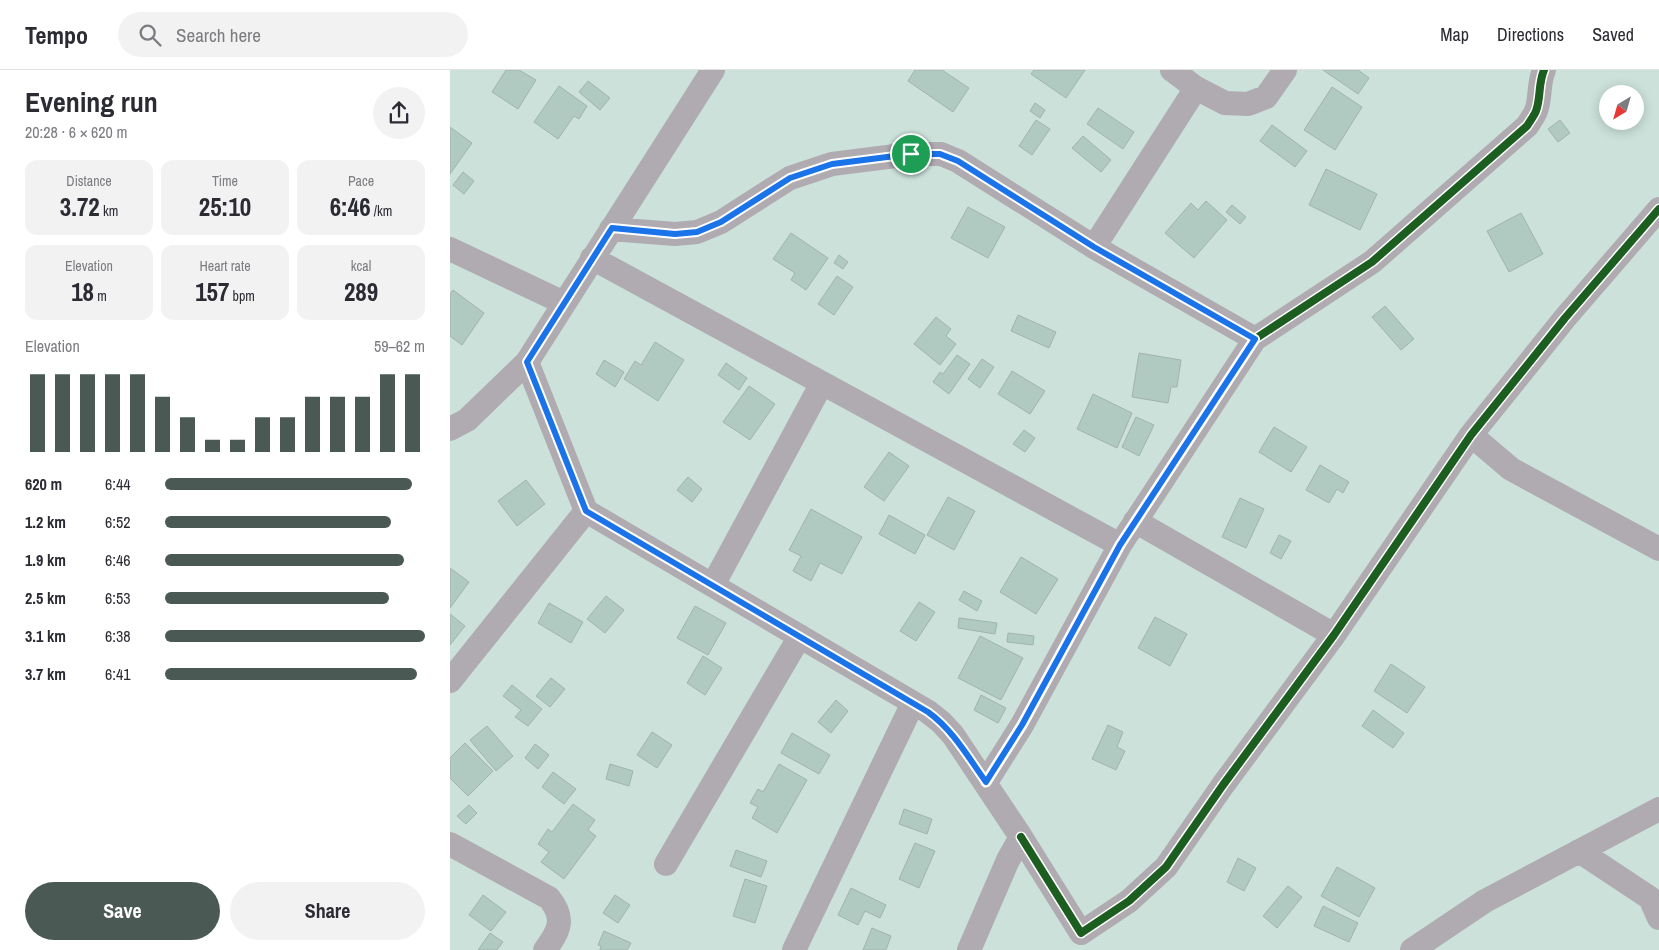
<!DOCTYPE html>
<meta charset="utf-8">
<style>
:root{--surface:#fff;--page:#f2f2f3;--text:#2b2b33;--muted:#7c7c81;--line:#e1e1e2;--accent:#4a5954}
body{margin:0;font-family:"Archivo Narrow",sans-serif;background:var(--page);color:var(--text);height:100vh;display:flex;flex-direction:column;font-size:19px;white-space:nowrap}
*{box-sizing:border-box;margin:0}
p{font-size:16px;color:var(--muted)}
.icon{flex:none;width:28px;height:28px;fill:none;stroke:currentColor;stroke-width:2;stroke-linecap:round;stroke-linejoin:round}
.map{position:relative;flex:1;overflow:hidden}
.details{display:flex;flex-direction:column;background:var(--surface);width:450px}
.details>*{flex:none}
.needle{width:32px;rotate:217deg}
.buttons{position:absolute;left:1149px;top:15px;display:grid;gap:10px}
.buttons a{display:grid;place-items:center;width:45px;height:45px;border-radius:50%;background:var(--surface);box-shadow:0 2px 12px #0003;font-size:25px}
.pin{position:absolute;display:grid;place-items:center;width:42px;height:42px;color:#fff;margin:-21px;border:2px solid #fff;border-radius:50%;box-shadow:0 1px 5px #0007}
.round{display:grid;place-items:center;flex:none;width:52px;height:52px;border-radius:26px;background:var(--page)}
.head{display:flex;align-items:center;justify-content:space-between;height:85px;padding:0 25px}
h1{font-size:28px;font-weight:800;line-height:38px}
.stats{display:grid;grid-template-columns:repeat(3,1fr);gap:8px;height:85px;padding:5px 25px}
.stats div{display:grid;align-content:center;border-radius:12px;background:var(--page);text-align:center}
.stats b{font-size:25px;font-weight:800}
.stats small{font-size:14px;font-weight:400}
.stats p{font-size:14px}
.chart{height:140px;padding:10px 25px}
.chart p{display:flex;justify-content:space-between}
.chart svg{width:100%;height:90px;margin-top:5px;stroke:var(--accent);stroke-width:6}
.action{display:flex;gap:10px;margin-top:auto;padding:10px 25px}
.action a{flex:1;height:58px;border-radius:30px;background:var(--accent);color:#fff;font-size:20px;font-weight:800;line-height:58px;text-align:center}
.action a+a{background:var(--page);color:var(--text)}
ul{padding:0 25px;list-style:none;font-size:16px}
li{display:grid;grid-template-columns:80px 60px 1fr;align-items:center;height:38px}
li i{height:12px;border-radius:6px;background:var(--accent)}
header{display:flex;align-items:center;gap:30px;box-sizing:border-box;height:70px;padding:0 25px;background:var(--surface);border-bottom:1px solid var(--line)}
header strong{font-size:24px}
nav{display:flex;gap:28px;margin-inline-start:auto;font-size:18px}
.search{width:350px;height:45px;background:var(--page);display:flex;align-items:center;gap:12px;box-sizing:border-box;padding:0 18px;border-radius:28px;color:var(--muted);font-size:19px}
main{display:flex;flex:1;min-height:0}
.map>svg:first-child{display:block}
</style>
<header>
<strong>Tempo</strong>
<div class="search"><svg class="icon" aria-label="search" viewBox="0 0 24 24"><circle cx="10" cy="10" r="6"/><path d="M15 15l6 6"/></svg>Search here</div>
<nav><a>Map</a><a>Directions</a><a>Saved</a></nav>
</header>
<main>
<section class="details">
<div class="head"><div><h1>Evening run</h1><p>20:28 · 6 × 620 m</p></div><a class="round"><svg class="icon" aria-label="share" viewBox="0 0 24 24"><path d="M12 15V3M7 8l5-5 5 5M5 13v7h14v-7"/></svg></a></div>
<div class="stats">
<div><p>Distance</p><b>3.72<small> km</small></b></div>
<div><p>Time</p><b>25:10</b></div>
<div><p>Pace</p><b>6:46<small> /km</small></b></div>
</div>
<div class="stats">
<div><p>Elevation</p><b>18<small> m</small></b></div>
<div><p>Heart rate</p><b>157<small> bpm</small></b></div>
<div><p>kcal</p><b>289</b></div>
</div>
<div class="chart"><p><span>Elevation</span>59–62 m</p>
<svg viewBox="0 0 160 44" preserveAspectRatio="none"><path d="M5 44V6M15 44V6M25 44V6M35 44V6M45 44V6M55 44V17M65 44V27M75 44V38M85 44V38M95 44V27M105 44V27M115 44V17M125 44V17M135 44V17M145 44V6M155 44V6"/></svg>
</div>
<ul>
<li><b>620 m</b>6:44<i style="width:95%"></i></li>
<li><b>1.2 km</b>6:52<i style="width:87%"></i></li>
<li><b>1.9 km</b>6:46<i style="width:92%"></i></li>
<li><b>2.5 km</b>6:53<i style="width:86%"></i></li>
<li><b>3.1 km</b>6:38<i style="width:100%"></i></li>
<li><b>3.7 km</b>6:41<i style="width:97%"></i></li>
</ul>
<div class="action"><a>Save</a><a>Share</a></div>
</section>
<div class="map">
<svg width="1209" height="880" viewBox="0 0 1209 880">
<rect width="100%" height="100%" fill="#cbe1d9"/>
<path fill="#b0c9c1" stroke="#a2b3ad" d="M56 0H69L86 10 68 39 42 22Z
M465 0H492L519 18 503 42 458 11Z
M584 0H635L616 28 581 4Z
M873 0H908L919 8 908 24Z
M138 11 160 28 150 40 129 22Z
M109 16 137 36 129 49 124 46 108 69 84 52Z
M882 17 912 37 885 80 854 60Z
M585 33 595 40 590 48 580 41Z
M648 38 684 62 673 79 637 54Z
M586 50 600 59 582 85 569 76Z
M1110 50 1120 63 1108 72 1098 59Z
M822 55 857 81 845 97 810 71Z
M0 57 22 73 0 104Z
M633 66 661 90 651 102 622 78Z
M876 99 927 124 910 160 859 135Z
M13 102 24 111 14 124 3 115Z
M756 131 777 150 744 188 715 163 741 133 748 140Z
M782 135 796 147 790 154 776 142Z
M518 137 555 157 538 188 501 168Z
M1071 143 1093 184 1059 202 1037 161Z
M341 163 378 188 356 220 341 210 345 203 323 189Z
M389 185 398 192 393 199 384 193Z
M387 206 403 217 384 245 368 234Z
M3 220 34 243 12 275 0 266V224Z
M935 236 964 269 951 280 922 247Z
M568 245 606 262 599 278 561 261Z
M486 247 501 259 496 266 506 274 490 295 464 274Z
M205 272 234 290 208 331 174 309 185 291 191 295Z
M689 283 731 290 727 317H721L718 333 682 327Z
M507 285 520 294 499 324 483 312 490 302 493 304Z
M532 289 544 297 530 318 518 309Z
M154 290 174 302 165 317 146 304Z
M276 293 297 308 289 320 268 305Z
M562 301 595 321 580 344 548 324Z
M299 316 325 334 300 370 273 352Z
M643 324 682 343 667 378 627 359Z
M686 347 704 355 689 386 672 377Z
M824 357 857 377 841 402 809 382Z
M574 360 585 368 575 382 563 374Z
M439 382 459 396 434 431 414 417Z
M870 395 899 412 893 423 887 419 879 433 856 420Z
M238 407 252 419 242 432 227 420Z
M76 410 95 434 67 456 48 431Z
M498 427 525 441 504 480 477 465Z
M790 428 814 439 796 478 772 467Z
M361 439 412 467 392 504 370 493 361 511 343 501 351 486 339 480Z
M439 445 475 465 465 484 429 464Z
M829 465 841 471 831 489 820 483Z
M571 487 608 509 586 544 550 522Z
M0 498 19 512 0 538Z
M514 521 532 531 527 541 509 530Z
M156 526 174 540 155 563 137 549Z
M469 532 485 542 466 571 450 561Z
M99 533 133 552 121 573 88 553Z
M245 536 276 553 258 585 227 568Z
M0 544 15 556 0 575Z
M705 547 737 564 720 596 688 578Z
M509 548 547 553 545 564 508 558Z
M558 563 584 566 583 575 557 572Z
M530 566 573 588 551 630 508 608Z
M253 586 272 598 255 625 237 613Z
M941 594 975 617 957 643 924 621Z
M101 608 115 619 100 637 86 626Z
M62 615 92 639 78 656 65 647 71 640 53 626Z
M531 625 556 638 548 653 524 640Z
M386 630 398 641 381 663 368 652Z
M923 640 954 663 943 678 912 656Z
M658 655 673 662 667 677 675 681 666 700 642 689Z
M37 656 63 686 46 701 20 670Z
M202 662 222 675 207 698 187 685Z
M342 663 380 685 369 704 331 683Z
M15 673 43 701 18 726 0 708V688Z
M85 674 99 685 88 699 75 688Z
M160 694 183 701 179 716 156 709Z
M329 694 357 710 327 763 302 748 308 737 300 733 308 719 313 722Z
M103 702 126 719 114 734 92 717Z
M123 734 145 750 138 760 146 766 114 809 91 792 99 782 88 774 98 759 102 762Z
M19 735 27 743 16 754 7 746Z
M454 739 482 749 477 764 449 754Z
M465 773 485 781 469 818 449 809Z
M286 780 317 791 311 807 280 796Z
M788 788 806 798 794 821 777 812Z
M887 797 925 818 909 847 871 826Z
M295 809 317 816 305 853 283 846Z
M838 816 852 827 827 858 813 846Z
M401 818 436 835 430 848 415 841 408 855 388 845Z
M33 825 56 842 41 861 19 845Z
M165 825 180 835 168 853 153 843Z
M873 836 908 853 899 872 864 856Z
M422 858 441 866 436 880H413Z
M154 861 181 873 177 880H150L151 876 148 875Z
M40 863 53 872 47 880H28Z"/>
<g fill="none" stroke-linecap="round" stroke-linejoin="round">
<path stroke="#afabb0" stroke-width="24" d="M722 0 746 18 775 33 798 34 816 27 835 0
M161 159 225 164 247 162 271 152 340 108 382 94 461 84H491L508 91 644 177 805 269
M644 177 746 18
M0 179 114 233
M142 188 670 475
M0 359 17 350 77 292 263 0
M1021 365 1061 399 1209 479
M136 441 477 641 491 652 503 665 571 767 558 790 519 880
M685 451 884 565
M263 515 372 313
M0 611 136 441 77 292
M536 712 572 655 670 475 805 269 922 192 1077 56C1080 51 1084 46 1086 41 1091 28 1088 14 1094 0
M571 767 631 863 679 831 716 797 773 715 884 565 1021 365 1115 248 1209 139
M0 774 99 828C116 849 109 861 95 880
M1129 781 1200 828 1209 848
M216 794 350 566
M344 880 463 633
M962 880 1035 831 1209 739"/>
<defs>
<path id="cycleway" d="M536 712 572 655 670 475 805 269 922 192 1077 56C1080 51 1084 46 1086 41 1091 28 1088 14 1094 0
M571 767 631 863 679 831 716 797 773 715 884 565 1021 365 1115 248 1209 139"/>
</defs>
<use href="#cycleway" stroke="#fff" stroke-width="11"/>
<use href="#cycleway" stroke="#1b5e20" stroke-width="8"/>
</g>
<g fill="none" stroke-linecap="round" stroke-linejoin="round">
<defs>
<path id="route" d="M461 84H490L508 91 644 177 805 269 670 475 572 655 536 712C518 687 503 660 478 642L136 441 77 292 162 158 225 164 247 162 271 152 340 108 382 94Z"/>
</defs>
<use href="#route" stroke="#fff" stroke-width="10"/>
<use href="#route" stroke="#1a73e8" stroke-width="6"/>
</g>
</svg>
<div class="buttons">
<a><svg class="needle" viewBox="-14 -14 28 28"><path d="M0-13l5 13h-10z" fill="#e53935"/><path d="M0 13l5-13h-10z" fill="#7c7c81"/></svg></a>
</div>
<div class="pin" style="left:461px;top:84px;background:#1e9e55"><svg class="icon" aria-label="arrive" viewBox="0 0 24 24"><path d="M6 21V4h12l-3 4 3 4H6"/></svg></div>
</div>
</main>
